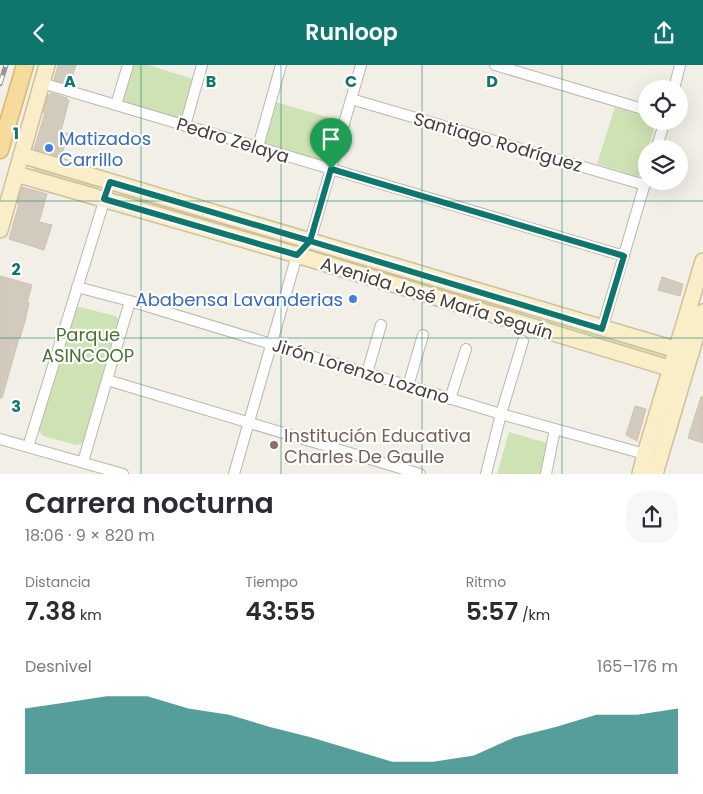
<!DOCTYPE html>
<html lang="es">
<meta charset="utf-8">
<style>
:root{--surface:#fff;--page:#f7f7f7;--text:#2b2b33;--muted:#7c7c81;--accent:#0f766e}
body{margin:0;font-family:Poppins,sans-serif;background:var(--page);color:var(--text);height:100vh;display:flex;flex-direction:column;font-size:19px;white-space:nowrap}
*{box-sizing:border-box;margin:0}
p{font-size:16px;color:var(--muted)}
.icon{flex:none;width:28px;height:28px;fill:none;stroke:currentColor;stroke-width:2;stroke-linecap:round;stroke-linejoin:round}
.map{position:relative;height:409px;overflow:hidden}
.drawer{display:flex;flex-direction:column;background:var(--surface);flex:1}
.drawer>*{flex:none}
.buttons{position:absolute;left:638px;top:15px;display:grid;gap:10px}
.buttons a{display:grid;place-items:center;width:50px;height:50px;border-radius:50%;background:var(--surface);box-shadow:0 5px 20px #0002;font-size:25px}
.pin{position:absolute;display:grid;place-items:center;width:42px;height:42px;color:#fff;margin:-51px -21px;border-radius:50% 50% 50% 0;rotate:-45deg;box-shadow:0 0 5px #0007}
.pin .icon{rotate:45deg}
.round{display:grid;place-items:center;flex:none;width:52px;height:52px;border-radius:20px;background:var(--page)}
.head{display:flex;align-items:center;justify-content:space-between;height:85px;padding:0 25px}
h1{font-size:28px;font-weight:600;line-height:38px}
.stats{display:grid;grid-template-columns:repeat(3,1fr);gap:8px;height:85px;padding:5px 25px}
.stats div{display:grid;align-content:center}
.stats b{font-size:25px;font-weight:600}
.stats small{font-size:14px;font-weight:400}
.stats p{font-size:14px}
.chart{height:140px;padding:10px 25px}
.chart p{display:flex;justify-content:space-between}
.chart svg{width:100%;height:90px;margin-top:5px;fill:var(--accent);opacity:.7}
header{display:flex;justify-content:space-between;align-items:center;height:65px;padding:0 25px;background:var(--accent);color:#fff;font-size:22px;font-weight:600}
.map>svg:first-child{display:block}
</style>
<header><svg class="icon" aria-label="back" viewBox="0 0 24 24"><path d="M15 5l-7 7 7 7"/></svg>Runloop<svg class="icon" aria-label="share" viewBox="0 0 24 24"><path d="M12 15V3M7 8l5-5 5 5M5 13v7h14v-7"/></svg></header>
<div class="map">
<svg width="703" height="409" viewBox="0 0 703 409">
<rect width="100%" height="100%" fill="#f2efe7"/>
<path fill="#cee3b3" d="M132 0H148L193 14 180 56 121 38Z
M276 37 337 55 325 97 264 79Z
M615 42 646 52V56H656L648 84H646V88L639 112 597 99Z
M35 99 99 120 97 126 33 105Z
M121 125 292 177 290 184 119 132Z
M319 182 668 288 666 294 316 190Z
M79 242 116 251 119 255V258L84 374 81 379 77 380 43 371 38 365 76 244Z
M509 367 547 378 540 409H497Z"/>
<path fill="#d3cabe" stroke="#cdc2b1" d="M58 0H76L70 19 54 15Z
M51 28 67 33 66 35H69L61 66 68 69 61 92 34 84 45 48 43 47 48 30H50Z
M22 122 47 129 39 157 52 160 44 185 9 174 19 139 17 138Z
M0 211 32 220 27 238H29L25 256 20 273H19L2 333H0Z
M662 212 683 219 680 231 658 225Z
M701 332H703V378L688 373Z
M635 341 646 344 637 376 626 370Z"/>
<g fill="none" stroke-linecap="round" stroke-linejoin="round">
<defs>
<path id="street" d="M495 0 646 45
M42 18 624 191
M674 24 680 0
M351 34 645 120
M116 40 128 0
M185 61 202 0
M258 82 281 0
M656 84 665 56
M77 222 130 236 501 349 645 389
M602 264 646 115
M367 308 381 260
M107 315 420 409
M408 321 423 270
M450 334 466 284
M0 374 123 409
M28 382 110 117
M83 397 130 236
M234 409 297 190 310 176 361 0
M486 409 501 349 523 276
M546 409 555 364"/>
<path id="secondary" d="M21 90 691 289
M16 109 297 190 685 308
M0 165 47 0
M640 409 645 389 703 196
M655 409 703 247"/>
<path id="primary" d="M0 85 25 0"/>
</defs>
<use href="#street" stroke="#bdb6ab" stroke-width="12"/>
<use href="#secondary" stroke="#cec09a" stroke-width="18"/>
<use href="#primary" stroke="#dab86e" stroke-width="19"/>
<use href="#street" stroke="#fff" stroke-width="10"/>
<use href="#secondary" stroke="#faeec9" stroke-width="15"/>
<use href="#primary" stroke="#f6db9d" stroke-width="16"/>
<defs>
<path id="rail" d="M0 19 6 0"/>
</defs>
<use href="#rail" stroke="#969696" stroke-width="5"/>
<use href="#rail" stroke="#fff" stroke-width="3" stroke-dasharray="9" stroke-linecap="butt"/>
</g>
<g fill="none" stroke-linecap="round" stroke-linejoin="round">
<defs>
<path id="route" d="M331 104 310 176 110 117 104 134 297 190 310 176 602 264 624 191 331 104"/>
</defs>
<use href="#route" stroke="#fff" stroke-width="10"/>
<use href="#route" stroke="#0f766e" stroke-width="6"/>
</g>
<path fill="none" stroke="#0f766e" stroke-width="1" stroke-opacity="0.55" d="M141 0V409M281 0V409M422 0V409M562 0V409M0 136H703M0 273H703"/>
<g fill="#3f7fe0" stroke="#fff" stroke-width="2">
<circle cx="49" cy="83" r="5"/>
<circle cx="353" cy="234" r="5"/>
</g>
<circle fill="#8d6e63" stroke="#fff" stroke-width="2" cx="274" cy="380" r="5"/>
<g text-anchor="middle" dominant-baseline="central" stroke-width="4.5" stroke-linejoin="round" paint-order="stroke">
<g font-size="18" fill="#366cbe" stroke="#fff" text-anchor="start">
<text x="59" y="73">Matizados<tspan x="59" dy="21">Carrillo</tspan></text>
<text x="343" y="234" text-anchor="end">Ababensa Lavanderias</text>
</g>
<g font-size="18" fill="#453f37" stroke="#fff">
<text transform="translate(233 75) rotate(17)">Pedro Zelaya</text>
<text transform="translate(498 77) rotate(16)">Santiago Rodríguez</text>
<text transform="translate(437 233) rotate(17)">Avenida José María Seguín</text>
<text transform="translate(361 306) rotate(17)">Jirón Lorenzo Lozano</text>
</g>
<g font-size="18" fill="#49722f" stroke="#fff">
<text x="88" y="269">Parque<tspan x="88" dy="21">ASINCOOP</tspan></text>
</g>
<g font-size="18" fill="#785e54" stroke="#fff" text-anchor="start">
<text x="284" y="370">Institución Educativa<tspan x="284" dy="21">Charles De Gaulle</tspan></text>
</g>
</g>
<g font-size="16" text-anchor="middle" font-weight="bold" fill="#0f766e" stroke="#fff" stroke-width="4.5" stroke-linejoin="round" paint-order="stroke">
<text x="70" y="22">A</text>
<text x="211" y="22">B</text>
<text x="351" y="22">C</text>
<text x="492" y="22">D</text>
<text x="16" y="74">1</text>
<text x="16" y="210">2</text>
<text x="16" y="347">3</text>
</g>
</svg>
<div class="buttons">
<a><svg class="icon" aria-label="locate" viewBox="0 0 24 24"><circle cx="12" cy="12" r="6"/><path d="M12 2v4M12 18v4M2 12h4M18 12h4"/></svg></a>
<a><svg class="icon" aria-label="layers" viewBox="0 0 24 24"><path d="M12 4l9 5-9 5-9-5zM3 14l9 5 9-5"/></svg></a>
</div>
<div class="pin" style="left:331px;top:104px;background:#1e9e55"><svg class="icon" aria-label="arrive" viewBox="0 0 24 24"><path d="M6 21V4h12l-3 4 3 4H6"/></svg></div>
</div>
<section class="drawer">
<div class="head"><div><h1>Carrera nocturna</h1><p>18:06 · 9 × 820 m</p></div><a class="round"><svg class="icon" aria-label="share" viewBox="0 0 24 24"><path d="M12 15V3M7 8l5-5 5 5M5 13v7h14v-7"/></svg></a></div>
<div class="stats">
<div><p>Distancia</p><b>7.38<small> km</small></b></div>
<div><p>Tiempo</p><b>43:55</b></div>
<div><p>Ritmo</p><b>5:57<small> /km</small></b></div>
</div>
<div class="chart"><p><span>Desnivel</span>165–176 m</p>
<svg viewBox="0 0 160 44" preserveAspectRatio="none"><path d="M0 44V12L10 9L20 6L30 6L40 12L50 15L60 21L70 26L80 32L90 38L100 38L110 35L120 26L130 21L140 15L150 15L160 12V44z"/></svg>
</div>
</section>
